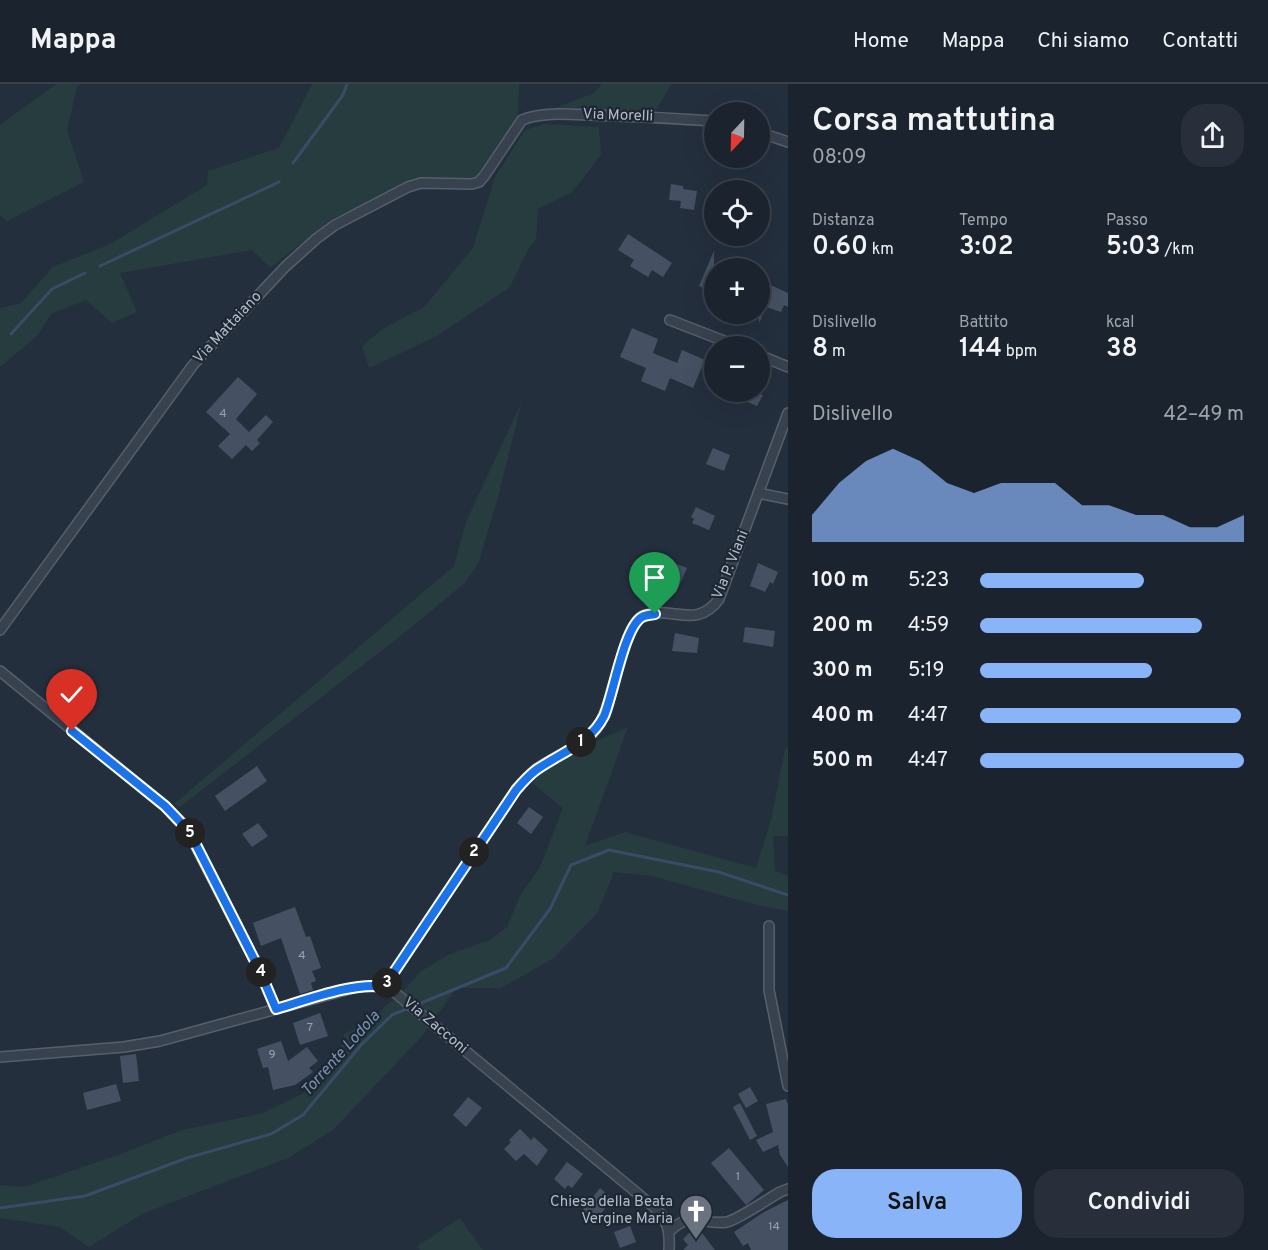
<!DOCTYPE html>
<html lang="it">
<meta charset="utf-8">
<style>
:root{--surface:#1b232e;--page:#282f3a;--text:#f1f3f6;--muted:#a0a4aa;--line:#39404a;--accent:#8ab4f8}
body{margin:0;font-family:Overpass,sans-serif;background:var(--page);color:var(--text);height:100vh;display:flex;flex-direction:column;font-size:22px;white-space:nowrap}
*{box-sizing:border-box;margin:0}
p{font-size:20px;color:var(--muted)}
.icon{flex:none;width:33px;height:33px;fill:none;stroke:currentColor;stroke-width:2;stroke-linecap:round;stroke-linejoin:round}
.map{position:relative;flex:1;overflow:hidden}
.panel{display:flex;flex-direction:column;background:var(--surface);width:480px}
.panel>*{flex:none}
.needle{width:39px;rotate:202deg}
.tools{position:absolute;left:704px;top:18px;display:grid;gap:12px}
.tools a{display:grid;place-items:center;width:66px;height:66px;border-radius:50%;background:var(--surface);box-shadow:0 6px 24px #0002,0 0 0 2px var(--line);font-size:30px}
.pin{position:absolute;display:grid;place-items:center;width:51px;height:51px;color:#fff;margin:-62px -26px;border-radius:50% 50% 50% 0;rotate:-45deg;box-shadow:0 0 6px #0007}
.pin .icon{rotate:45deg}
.km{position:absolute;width:30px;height:30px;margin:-15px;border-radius:50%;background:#222;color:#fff;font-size:16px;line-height:30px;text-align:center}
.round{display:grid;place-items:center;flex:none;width:63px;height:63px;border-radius:24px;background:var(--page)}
.summary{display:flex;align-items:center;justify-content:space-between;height:102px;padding:0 24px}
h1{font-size:33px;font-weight:600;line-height:45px}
.metrics{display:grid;grid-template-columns:repeat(3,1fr);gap:9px;height:102px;padding:6px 24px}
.metrics div{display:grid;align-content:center}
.metrics b{font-size:26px;font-weight:600}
.metrics small{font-size:16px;font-weight:400}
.metrics p{font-size:16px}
.chart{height:168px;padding:12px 24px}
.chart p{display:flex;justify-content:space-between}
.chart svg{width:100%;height:108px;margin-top:6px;fill:var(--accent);opacity:.7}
.action{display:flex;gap:12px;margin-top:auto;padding:12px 24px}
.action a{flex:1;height:69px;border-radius:24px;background:var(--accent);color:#111;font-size:24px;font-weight:600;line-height:69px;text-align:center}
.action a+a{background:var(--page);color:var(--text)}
ul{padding:0 24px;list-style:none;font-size:20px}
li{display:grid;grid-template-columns:96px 72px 1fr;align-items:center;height:45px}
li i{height:15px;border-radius:8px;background:var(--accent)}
header{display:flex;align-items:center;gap:36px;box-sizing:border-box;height:84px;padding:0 30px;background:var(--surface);border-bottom:2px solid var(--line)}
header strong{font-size:28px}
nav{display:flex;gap:33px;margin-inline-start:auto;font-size:21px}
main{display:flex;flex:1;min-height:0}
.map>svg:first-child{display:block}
</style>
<header>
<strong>Mappa</strong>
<nav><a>Home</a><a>Mappa</a><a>Chi siamo</a><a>Contatti</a></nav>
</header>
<main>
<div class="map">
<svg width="788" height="1166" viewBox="0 0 788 1166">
<rect width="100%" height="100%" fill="#242f3e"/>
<path fill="#263c3f" d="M56 0H81L77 3 67 47 84 98 7 137 0 131V41Z
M312 0H519L518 36 480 94 467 97 453 94 413 96 332 135 270 184 252 166 120 189 137 228 112 239 86 216 51 230 37 252 0 283V224L21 219 53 183 110 160 207 101 208 87 279 64Z
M602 0H672L654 29 550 26 594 9Z
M544 40 599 43 601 71 572 108 538 125 536 156 529 164 510 203 435 253 369 284 362 262 384 244 424 223 473 164 495 93 525 46Z
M522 317 497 417 479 477 466 498 403 550 180 723 174 720 454 482 466 438Z
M628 643 585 762 625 748 756 784 772 732 785 665 788 664V752H773L775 787 788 792V827L757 821 652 792 614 788 598 828 554 874 501 904H456L423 951 333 1046 288 1074 144 1129 89 1163 60 1143 0 1134V1101L24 1103 118 1071 182 1046 263 1029 304 1009 340 972 344 950 375 935 386 921 395 916 421 887 450 870 490 856 507 843 520 812 540 783 563 724 526 694 549 678Z
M460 1134 483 1166H420L417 1162Z"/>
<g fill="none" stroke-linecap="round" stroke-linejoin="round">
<path stroke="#394c67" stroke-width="3" d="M293 79 343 11 347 0
M100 182 279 98
M11 250 52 205 85 189
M0 1124 85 1112 187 1074 271 1050 303 1031 361 961 392 931 506 884 550 825 571 781 609 766 719 788 788 811"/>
</g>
<path fill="#455162" d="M671 100 683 102V105L697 107 694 126 680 124 681 117 669 116Z
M628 150 672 179 663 193 652 186 648 193 630 182 634 176 618 166Z
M714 167V209L699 202Z
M766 199 788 209V223L784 221 781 228 766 223 759 239V215Z
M632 244 658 255 653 269 677 279 682 266 705 276 693 304 670 294 665 307 641 297 646 284 620 273Z
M238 293 257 310 236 335 249 348 266 331 273 338 257 356 260 359 252 367 246 361 232 375 218 362 230 350 206 328Z
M724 308H755L763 311 757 322Z
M713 364 730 371 724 387 706 380Z
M696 423 715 432 709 446 692 439 694 435 691 433Z
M669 477 687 484 676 509 658 502Z
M758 479 778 488 773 500 770 498 765 508 750 502Z
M745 543 775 547 773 563 743 558Z
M675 549 699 554 697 569 672 567Z
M257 682 267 697 225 727 215 712Z
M529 723 543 733 531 750 517 739Z
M258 739 268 752 252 763 242 750Z
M295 823 306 853 310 852 321 884 312 887 316 897 311 899 313 906 300 910 281 854 261 862 253 839Z
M320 929 328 952 300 961 293 939Z
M281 957 288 977 307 963 318 977 309 984 313 988 295 1001 273 1006 268 983 263 984 257 965Z
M136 970 139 997 123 999 120 972Z
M116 1000 121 1017 87 1026 83 1009Z
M750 1003 758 1017 746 1024 738 1010Z
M468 1013 482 1024 466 1043 453 1031Z
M786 1015 788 1021V1083L780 1071 778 1061 763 1068 756 1056 773 1048 766 1020Z
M740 1019 757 1052 750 1056 733 1023Z
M520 1045 531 1056 534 1053 548 1066 537 1082 524 1070 516 1077 504 1065 511 1058 509 1056Z
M729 1064 764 1106 746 1121 711 1079Z
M567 1078 583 1090 572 1104 568 1101 565 1105 554 1095Z
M600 1104 613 1115 594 1138 581 1128Z
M788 1116V1166H751L748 1159 743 1162 734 1148 764 1128Z
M630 1142 636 1158 620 1164 614 1148Z
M693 1145 696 1148 699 1145 715 1166H683L688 1161 683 1155Z"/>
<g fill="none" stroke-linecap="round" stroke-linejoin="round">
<defs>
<path id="street" d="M759 48 788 58
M670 236 737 262
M759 271 788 283
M758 409 788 415
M0 546 193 281 285 183 316 155 335 141 408 103 421 99 472 100 479 98 485 91 522 36C541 28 567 30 587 31 630 32 672 34 714 37
M0 587 165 722 188 747 259 885 276 925
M769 842V906L788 1002
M384 903 516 706C522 699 528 692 535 686 554 672 581 664 596 645 614 623 622 542 643 532 670 520 696 547 719 515L788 329
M0 973 124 963 160 957 353 904C368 902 379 901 393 907L654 1123C668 1136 670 1147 669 1166
M670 1147C693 1125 702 1142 727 1138 739 1135 768 1115 780 1108L788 1105"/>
</defs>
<use href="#street" stroke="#565f6c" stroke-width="12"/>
<use href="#street" stroke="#38414e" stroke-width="9"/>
</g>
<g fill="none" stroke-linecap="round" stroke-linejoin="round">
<defs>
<path id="route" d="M72 647 165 722 189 747 259 885 276 925C304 917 356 897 384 903L516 706C522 699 528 692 536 686 560 669 590 660 604 632 613 612 624 543 642 533 645 531 651 531 655 530"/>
</defs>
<use href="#route" stroke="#fff" stroke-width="12"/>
<use href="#route" stroke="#1a73e8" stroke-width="8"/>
</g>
<defs>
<symbol id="church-pin" viewBox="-11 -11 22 30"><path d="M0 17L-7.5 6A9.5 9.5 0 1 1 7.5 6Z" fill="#6b7280" stroke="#1d2633"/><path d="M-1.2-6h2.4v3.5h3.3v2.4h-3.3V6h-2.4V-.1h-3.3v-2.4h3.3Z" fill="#fff"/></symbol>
</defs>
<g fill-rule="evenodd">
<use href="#church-pin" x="677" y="1108" width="38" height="52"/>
</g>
<g text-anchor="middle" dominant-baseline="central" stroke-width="4.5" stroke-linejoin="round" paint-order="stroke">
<g font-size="12" fill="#98a1af">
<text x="223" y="330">4</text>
<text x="302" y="872">4</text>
<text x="310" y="944">7</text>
<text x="272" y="971">9</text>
<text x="738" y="1093">1</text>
<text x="774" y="1143">14</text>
</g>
<g font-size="15" fill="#b4bcc9" stroke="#1d2633">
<text transform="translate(618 32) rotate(2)">Via Morelli</text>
<text transform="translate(228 244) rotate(-47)">Via Mattaiano</text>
<text transform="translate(731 481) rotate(-68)">Via P. Viani</text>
<text transform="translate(435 942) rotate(40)">Via Zacconi</text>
</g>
<g font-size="15" fill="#b4bcc9" stroke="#1d2633" text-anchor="end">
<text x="673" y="1118">Chiesa della Beata<tspan x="673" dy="17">Vergine Maria</tspan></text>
</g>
<g font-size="16" font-style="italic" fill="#7c92b1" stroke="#1d2633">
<text transform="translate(341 970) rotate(-48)">Torrente Lodola</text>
</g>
</g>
</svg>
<div class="tools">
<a><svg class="needle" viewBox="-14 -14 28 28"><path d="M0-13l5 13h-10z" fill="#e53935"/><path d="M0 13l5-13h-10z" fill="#a0a4aa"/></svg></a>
<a><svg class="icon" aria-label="locate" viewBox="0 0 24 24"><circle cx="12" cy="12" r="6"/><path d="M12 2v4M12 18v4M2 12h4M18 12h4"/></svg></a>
<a>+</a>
<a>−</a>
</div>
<div class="pin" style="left:655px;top:530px;background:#1e9e55"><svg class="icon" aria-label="arrive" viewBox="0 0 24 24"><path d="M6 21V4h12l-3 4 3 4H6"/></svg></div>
<div class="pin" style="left:72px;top:647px;background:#d93025"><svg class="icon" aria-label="check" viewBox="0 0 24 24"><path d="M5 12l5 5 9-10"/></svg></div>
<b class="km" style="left:581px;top:658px">1</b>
<b class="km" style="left:474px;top:768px">2</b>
<b class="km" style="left:387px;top:899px">3</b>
<b class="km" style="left:261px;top:888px">4</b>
<b class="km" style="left:190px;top:749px">5</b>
</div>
<section class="panel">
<div class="summary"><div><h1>Corsa mattutina</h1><p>08:09</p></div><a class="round"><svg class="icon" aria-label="share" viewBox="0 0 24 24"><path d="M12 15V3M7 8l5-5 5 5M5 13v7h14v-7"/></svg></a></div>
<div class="metrics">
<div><p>Distanza</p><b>0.60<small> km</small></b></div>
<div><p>Tempo</p><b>3:02</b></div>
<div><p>Passo</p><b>5:03<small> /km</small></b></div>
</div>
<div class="metrics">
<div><p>Dislivello</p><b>8<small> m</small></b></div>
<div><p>Battito</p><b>144<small> bpm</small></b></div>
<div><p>kcal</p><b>38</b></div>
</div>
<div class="chart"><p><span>Dislivello</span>42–49 m</p>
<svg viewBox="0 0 160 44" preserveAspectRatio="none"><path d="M0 44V33L10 20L20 11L30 6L40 11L50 20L60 24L70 20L80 20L90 20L100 29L110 29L120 33L130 33L140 38L150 38L160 33V44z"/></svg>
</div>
<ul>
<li><b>100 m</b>5:23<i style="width:62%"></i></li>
<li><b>200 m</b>4:59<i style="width:84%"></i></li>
<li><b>300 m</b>5:19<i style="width:65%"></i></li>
<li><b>400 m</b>4:47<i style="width:99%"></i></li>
<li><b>500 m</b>4:47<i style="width:100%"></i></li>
</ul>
<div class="action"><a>Salva</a><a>Condividi</a></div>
</section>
</main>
